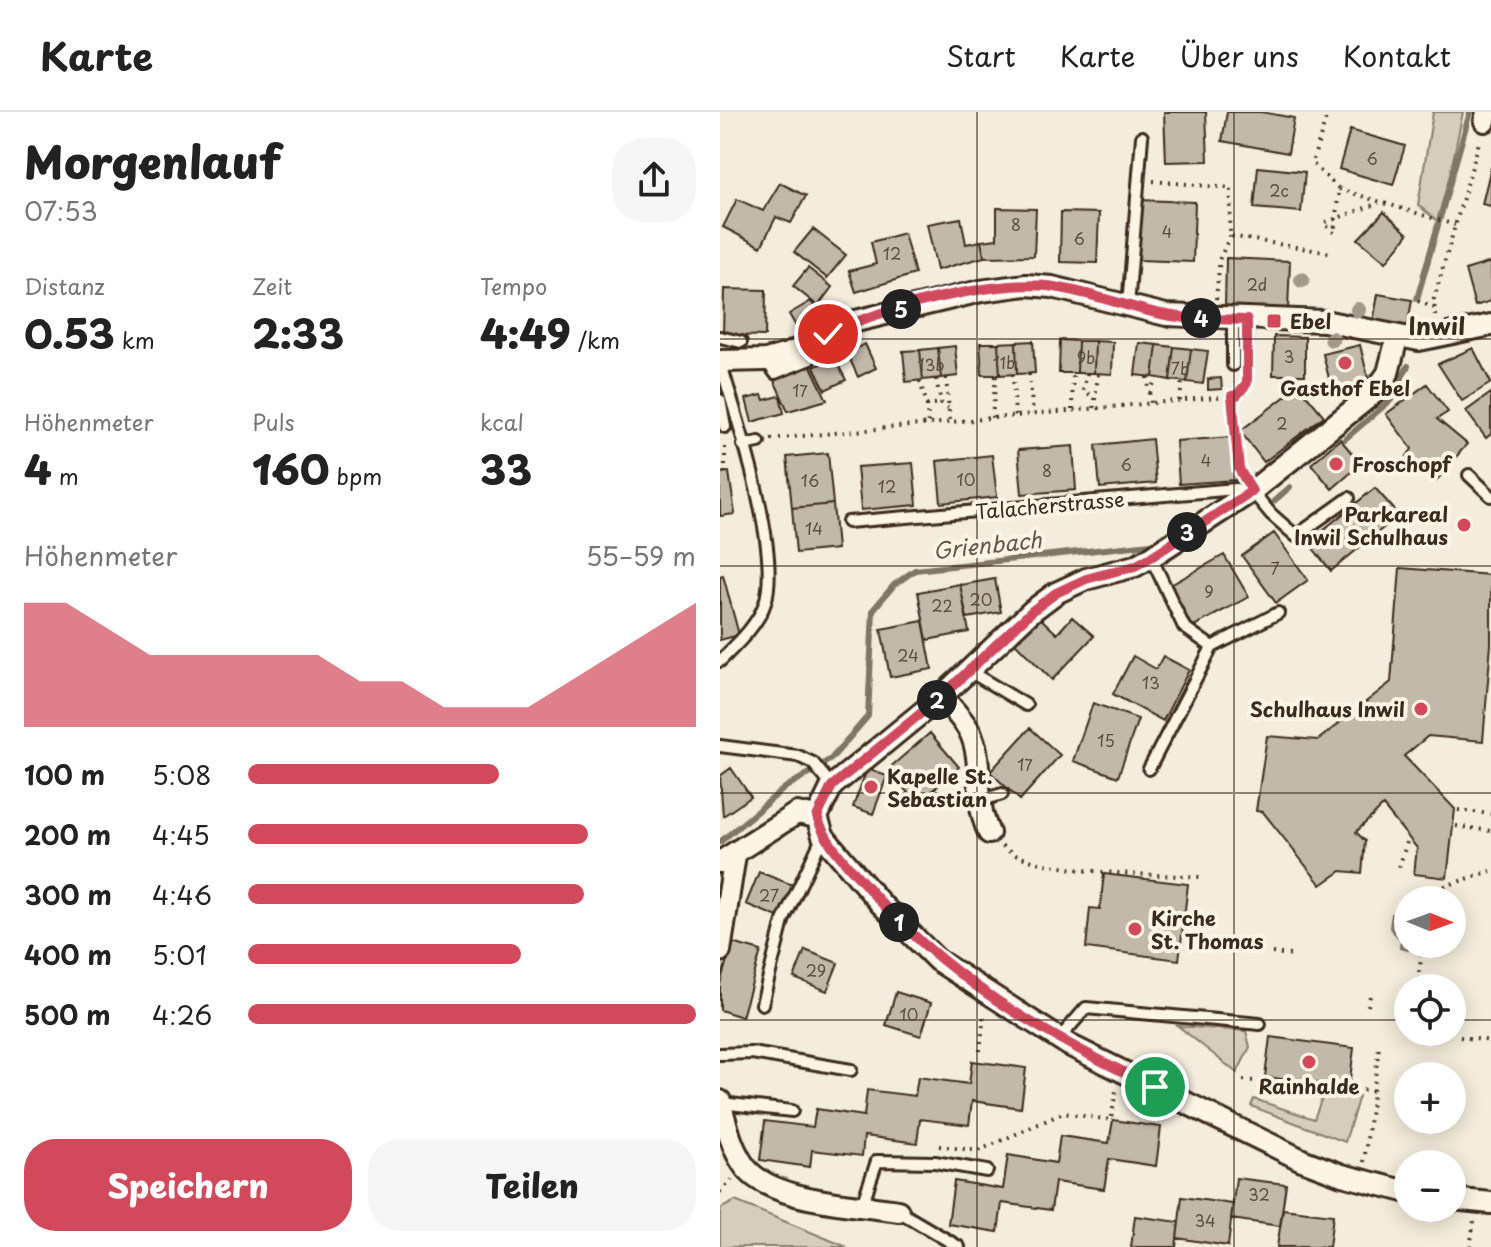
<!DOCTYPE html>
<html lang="de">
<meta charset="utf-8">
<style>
:root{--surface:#fff;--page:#f6f6f6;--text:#222;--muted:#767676;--line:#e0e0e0;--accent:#d1495b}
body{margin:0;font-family:"Playpen Sans",sans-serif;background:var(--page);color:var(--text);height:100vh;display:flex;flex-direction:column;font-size:30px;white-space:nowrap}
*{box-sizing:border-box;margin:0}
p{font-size:26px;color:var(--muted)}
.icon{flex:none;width:44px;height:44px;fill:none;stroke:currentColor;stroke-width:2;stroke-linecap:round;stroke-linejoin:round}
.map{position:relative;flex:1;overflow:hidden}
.drawer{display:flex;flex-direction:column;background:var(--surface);width:720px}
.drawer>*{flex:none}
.needle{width:52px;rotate:91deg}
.controls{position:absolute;left:674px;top:774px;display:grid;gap:16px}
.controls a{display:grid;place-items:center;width:72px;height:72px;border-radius:50%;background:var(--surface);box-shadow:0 4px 20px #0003;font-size:40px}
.pin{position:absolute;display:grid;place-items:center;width:68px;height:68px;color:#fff;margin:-34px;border:4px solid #fff;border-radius:50%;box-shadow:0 2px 8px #0007}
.km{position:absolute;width:40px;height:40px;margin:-20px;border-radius:50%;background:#222;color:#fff;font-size:22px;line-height:40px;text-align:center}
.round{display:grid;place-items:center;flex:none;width:84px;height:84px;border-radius:32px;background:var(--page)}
.headline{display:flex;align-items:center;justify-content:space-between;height:136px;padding:0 24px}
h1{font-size:44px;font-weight:800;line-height:60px}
.figures{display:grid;grid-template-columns:repeat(3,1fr);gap:12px;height:136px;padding:8px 24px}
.figures div{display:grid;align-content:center}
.figures b{font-size:40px;font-weight:800}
.figures small{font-size:22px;font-weight:400}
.figures p{font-size:22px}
.chart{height:224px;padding:16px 24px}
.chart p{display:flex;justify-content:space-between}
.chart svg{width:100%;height:144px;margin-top:8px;fill:var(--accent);opacity:.7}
.button{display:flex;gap:16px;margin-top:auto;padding:16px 24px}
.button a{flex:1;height:92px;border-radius:32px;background:var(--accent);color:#fff;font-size:32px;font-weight:800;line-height:92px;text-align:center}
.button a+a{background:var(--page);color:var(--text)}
ul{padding:0 24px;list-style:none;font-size:26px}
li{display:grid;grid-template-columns:128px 96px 1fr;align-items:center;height:60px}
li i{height:20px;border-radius:10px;background:var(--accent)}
header{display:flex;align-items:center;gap:48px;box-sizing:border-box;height:112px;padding:0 40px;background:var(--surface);border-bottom:2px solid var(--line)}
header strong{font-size:38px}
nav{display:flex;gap:44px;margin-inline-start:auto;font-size:28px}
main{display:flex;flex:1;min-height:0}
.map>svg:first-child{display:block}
</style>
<header>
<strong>Karte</strong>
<nav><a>Start</a><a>Karte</a><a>Über uns</a><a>Kontakt</a></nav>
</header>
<main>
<section class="drawer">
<div class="headline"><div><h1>Morgenlauf</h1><p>07:53</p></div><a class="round"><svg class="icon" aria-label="share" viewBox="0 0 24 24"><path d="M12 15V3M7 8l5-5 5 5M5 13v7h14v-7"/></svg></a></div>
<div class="figures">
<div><p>Distanz</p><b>0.53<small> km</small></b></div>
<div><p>Zeit</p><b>2:33</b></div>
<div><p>Tempo</p><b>4:49<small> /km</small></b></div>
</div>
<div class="figures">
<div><p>Höhenmeter</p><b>4<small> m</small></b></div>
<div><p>Puls</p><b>160<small> bpm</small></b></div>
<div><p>kcal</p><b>33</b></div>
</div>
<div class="chart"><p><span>Höhenmeter</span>55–59 m</p>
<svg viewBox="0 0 160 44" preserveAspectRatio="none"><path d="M0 44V6L10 6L20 14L30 22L40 22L50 22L60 22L70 22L80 30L90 30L100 38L110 38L120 38L130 30L140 22L150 14L160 6V44z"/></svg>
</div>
<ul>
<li><b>100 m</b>5:08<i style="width:56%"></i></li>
<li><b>200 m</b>4:45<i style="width:76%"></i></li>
<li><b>300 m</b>4:46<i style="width:75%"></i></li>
<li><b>400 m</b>5:01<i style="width:61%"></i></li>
<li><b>500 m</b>4:26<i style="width:100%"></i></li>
</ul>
<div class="button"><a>Speichern</a><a>Teilen</a></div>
</section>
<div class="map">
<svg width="771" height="1135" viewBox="0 0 771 1135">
<rect width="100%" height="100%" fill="#f4eddd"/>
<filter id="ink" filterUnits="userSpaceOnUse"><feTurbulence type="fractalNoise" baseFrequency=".0125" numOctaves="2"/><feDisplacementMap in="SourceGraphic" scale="16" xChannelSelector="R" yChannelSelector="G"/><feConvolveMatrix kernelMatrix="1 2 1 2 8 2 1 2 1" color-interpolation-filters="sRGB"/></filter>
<g filter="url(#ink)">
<path fill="#d6cdbd" stroke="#887c6e" stroke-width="2" d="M713 0H743L720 111 698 93Z
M458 914 526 919 530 935 517 961Z
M604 980 639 984 625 1030 531 994 534 987 594 1007Z
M15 1089 127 1135H0V1097Z"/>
<path fill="#b0a596" stroke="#817466" stroke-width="2" d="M672 802 687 805 688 838 680 836 681 828 670 816Z"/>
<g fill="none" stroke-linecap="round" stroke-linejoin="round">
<path stroke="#817466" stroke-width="6" d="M697 187 750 0
M625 327 671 288 688 254
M554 389 570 375
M101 653 111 647 148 604 153 498 174 473 195 458 431 432
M0 730 66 675 93 659"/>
</g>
<path fill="#c3b9aa" stroke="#3b2a1e" stroke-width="2" d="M444 0H486L488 49 446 50Z
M507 0H541L574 6 568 41 502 29Z
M630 18 685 34 673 73 619 57Z
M538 55 585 60 581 100 534 96Z
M771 55V94L762 92Z
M60 71 86 84 71 111 56 105 41 135 3 115 17 87 43 99Z
M419 88 475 90 473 150 419 148Z
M277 96 316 97 314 144 264 145 261 129 277 127Z
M341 100 379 101 377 151 340 150Z
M664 100 688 122 666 150 638 127Z
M241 106 246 132 261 129 264 145 217 158 207 112Z
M93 117 126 143 107 166 74 140Z
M184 121 195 162 136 180 129 159 156 152 151 130Z
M506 146 570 149 568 198 505 196Z
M771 150V189L755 194 745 158Z
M88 156 112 175 98 194 73 174Z
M4 177 46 178 45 224 3 223Z
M658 182 692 188 687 217 653 210Z
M91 189 101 205 78 218 69 202Z
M554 224 585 225V263H553Z
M340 228 358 229 357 261H339Z
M313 229 315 261 297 262 296 230Z
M358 229H375L374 261H357Z
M375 229 393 230 392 262 374 261Z
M296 230 297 262 280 263 278 231Z
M260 231H278L280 263H262Z
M419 231 437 233 433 265 415 263Z
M145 232 156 256 138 265 127 241Z
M437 233 454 235 450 268 433 265Z
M640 233 649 270 612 279 603 242Z
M235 234 238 264 221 266 218 236Z
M454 235 471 237 467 270 450 268Z
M218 236 221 266 203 268 200 238Z
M753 236 771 271 742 289 718 252Z
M471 237 488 239 483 272 467 270Z
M200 238 203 268 186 270 183 239Z
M114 245 126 268 105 278 94 255Z
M89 250 107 288 68 299 54 268Z
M501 266 502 277 488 278V267Z
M707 272 728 300 717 307 747 332 716 369 687 344 692 337 666 302Z
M579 274 604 304 544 350 520 319Z
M771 281V322L766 326 746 299Z
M42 283 44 288 60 284 64 301 32 310 26 287Z
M512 325 516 368 459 372 456 329Z
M432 327 436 371 380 376 376 333Z
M620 327 641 352 612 377 591 352Z
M353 334 356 378 302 382 298 338Z
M108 341 113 392 72 396 67 345Z
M272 343 277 385 221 391 217 349Z
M193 351 197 393 141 398 137 355Z
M9 360 15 402 0 404V361Z
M655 376 679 403 611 459 588 430Z
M113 392 117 437 76 441 72 396Z
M554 421 588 468 556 491 522 444Z
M504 443 529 485 472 515 449 474Z
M680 456 771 463V532L763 629 708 624 684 644 735 697 727 766 694 762 697 736 663 694 636 720 645 729 642 761 621 759 601 773 543 700 536 699 547 624 598 628 671 570Z
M3 463 19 523 0 528V464Z
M275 467 281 500 247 506 240 473Z
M240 472 249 520 207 528 198 480Z
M317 503 337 522 352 505 374 524 332 568 294 530Z
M203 509 212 557 170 565 161 517Z
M413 544 436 557 443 544 469 558 443 609 393 582Z
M373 591 418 607 398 665 353 649Z
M310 616 340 643 300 688 270 660Z
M210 621 239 655 197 692 168 657Z
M11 656 31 685 3 704 0 664Z
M147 657 167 664 153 702 133 695Z
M39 760 73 773 60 806 26 792Z
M384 762 468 772 459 848 366 836 370 796 380 797Z
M12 831 41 839 22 905 0 898V872Z
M85 838 118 851 107 879 74 866Z
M176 880 211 891 201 924 166 913Z
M550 925 634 936 629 975 545 965Z
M252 949 306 956 301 996 252 989 249 1013 200 1007 197 1031 144 1024 142 1044 92 1038 90 1055 40 1048 45 1009 93 1015 96 997 144 1004 147 978 195 984 198 965 249 972Z
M393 1008 441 1015 436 1054 389 1047 384 1077 335 1070 331 1098 282 1091 278 1120 228 1112 234 1069 283 1077 288 1043 336 1051 340 1024 389 1031Z
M516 1066 566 1072 560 1114 511 1107Z
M462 1085 513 1092 508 1134 457 1126Z
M563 1097 613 1103 609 1135H557Z
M415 1104 459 1110 456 1135H411Z"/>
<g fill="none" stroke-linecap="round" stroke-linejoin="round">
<defs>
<path id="service" d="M408 194 422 25
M513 207V253
M0 225 21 230
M526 234 527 208
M46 248 55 261 90 247 92 231
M0 288 5 315
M23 333 39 330
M749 363 771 384
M128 410 516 377 532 379 551 402 576 424 629 386
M431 445 464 515 492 535 558 501
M0 549C16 533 38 513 45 491 62 439 16 304 0 249
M249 559 306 593
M0 634 78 644 93 651 112 674
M429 657 492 535
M259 689 282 682
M42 892 63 809 103 724
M339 927 366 896 540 912
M0 942 32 941 131 958
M1 991 72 999
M142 1093 157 1049 215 1050 267 1059
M178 1099 239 1135"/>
<path id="minor" d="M765 9 767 0
M0 249 46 248 68 242 136 209 261 179 306 173 332 175 446 203 604 209 699 228 771 213
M222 584C231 596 244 608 250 620 265 651 252 685 269 721
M97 705 112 674 222 584 312 499 336 481 366 467 415 454 431 445 532 379 654 281 668 261 677 226
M97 705 103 724 161 792 217 848 349 933 582 1048 622 1063 688 1080
M0 750 77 701 97 705
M0 839 15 743
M0 989C6 1011 10 1032 23 1052 47 1090 136 1092 178 1099
M732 1087 771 1091"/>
</defs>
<use href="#service" stroke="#3b2a1e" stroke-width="16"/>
<use href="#minor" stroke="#3b2a1e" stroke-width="26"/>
<path stroke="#3b2a1e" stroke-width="4" stroke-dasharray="2 6" stroke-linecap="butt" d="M608 0 592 51 619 77 614 121
M433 69 511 76 510 124 611 141
M619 77 735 113
M614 121 604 111 659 91
M496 187 500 146 510 124
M698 189 714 196
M715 204 714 187 760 27
M367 261 363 279 375 285
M293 262 295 304
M309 262 313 302
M427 265 431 291
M226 266 230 310
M216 267 221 291 228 296
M200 269 207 293 221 291
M430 281 436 266
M512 285 522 363
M460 289 462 269
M207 293 208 312
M374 296 378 262
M352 298 353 261
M272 306 276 263
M51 327 517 283 527 271V260
M5 335V360
M738 698 771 702
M736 714 771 719
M282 734C311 763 437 762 481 765
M679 755 687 730
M709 788 710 779 771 759
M552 841 570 843
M697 876 703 832
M648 894 651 879
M740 925 771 929
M260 939 264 902
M523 968 653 979
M219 1034 258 1039 343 1001 391 1008 396 979
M644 1050 659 935
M0 1080 12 1068
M750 1135 754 1109"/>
<use href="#service" stroke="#fcf5e5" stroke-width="10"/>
<use href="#minor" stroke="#fcf5e5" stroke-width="20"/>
</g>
<g fill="#a4988a">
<circle cx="582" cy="168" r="8"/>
<circle cx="638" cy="198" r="8"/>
<circle cx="612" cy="227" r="8"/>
</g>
</g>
<g fill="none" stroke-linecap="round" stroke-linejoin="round" filter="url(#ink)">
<defs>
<path id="route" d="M108 222C160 197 270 168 328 174 366 179 404 194 441 202 469 208 499 207 527 208V271L517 283 512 284 519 357 532 379 431 445 415 454 366 467 336 481 312 499 222 584 112 674 97 705C106 731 124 749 142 769 222 864 323 923 435 975"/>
</defs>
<use href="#route" stroke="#fff" stroke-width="16"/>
<use href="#route" stroke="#d1495b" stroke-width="10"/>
</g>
<path fill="none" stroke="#3b2a1e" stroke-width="2" stroke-opacity="0.55" d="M257 0V1135M514 0V1135M0 227H771M0 454H771M0 681H771M0 908H688M732 908H771"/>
<g fill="#d1495b" stroke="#fcf5e5" stroke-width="3">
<rect x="546" y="201" width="16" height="16" rx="4"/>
<circle cx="625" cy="251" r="8"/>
<circle cx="616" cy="352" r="8"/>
<circle cx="744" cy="413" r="8"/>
<circle cx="701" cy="597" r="8"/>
<circle cx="151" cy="675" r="8"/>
<circle cx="415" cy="817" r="8"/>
<circle cx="589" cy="950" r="8"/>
</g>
<g text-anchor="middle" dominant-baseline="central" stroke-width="8" stroke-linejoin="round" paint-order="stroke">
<g font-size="16" fill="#5d4e41">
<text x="652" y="46">6</text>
<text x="559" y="78">2c</text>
<text x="296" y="112">8</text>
<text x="447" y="119">4</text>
<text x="359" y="126">6</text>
<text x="172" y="141">12</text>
<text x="537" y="172">2d</text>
<text x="569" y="244">3</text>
<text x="366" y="245">9b</text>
<text x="284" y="250">11b</text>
<text x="211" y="252">13b</text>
<text x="460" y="256">7b</text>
<text x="80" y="278">17</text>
<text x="562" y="311">2</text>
<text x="486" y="348">4</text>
<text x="406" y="352">6</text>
<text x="327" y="358">8</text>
<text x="246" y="367">10</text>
<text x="90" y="368">16</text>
<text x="167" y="374">12</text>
<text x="94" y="416">14</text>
<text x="555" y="456">7</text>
<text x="489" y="479">9</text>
<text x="261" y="487">20</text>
<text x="222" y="493">22</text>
<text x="188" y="543">24</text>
<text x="431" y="570">13</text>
<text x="386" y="628">15</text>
<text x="305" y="652">17</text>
<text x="49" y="783">27</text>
<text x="96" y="858">29</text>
<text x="189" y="902">10</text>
<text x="539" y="1082">32</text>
<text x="485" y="1108">34</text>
</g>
<g font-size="20" font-weight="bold" fill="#3b2a1e" stroke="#fcf5e5" text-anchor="start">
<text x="570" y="209">Ebel</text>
<text x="625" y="276" text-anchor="middle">Gasthof Ebel</text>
<text x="632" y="352">Froschopf</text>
<text x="728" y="402" text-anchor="end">Parkareal<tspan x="728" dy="23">Inwil Schulhaus</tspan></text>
<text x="685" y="597" text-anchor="end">Schulhaus Inwil</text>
<text x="167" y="664">Kapelle St.<tspan x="167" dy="23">Sebastian</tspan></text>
<text x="431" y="806">Kirche<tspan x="431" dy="23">St. Thomas</tspan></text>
<text x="589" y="974" text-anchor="middle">Rainhalde</text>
</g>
<g font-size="20" fill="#3b2a1e" stroke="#fcf5e5">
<text transform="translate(330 393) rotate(-5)">Talacherstrasse</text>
</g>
<g font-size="22" font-style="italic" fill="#645548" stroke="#fcf5e5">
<text transform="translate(267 432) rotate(-6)">Grienbach</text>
</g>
<g font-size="24" font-weight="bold" fill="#3b2a1e" stroke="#fcf5e5">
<text x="717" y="213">Inwil</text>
</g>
</g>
</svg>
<div class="controls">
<a><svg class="needle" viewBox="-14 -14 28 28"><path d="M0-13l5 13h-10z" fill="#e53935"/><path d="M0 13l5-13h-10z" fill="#767676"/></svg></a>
<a><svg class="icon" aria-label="locate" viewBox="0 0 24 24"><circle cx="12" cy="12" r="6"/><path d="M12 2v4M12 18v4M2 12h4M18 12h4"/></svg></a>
<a>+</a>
<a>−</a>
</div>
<div class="pin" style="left:435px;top:975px;background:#1e9e55"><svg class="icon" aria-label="arrive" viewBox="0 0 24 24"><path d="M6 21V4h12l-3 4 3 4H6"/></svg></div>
<div class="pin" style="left:108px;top:222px;background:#d93025"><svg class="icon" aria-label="check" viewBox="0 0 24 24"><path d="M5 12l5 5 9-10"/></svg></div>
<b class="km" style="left:179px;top:810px">1</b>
<b class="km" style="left:217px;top:588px">2</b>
<b class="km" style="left:467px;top:420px">3</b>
<b class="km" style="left:481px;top:206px">4</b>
<b class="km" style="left:181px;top:197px">5</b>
</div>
</main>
